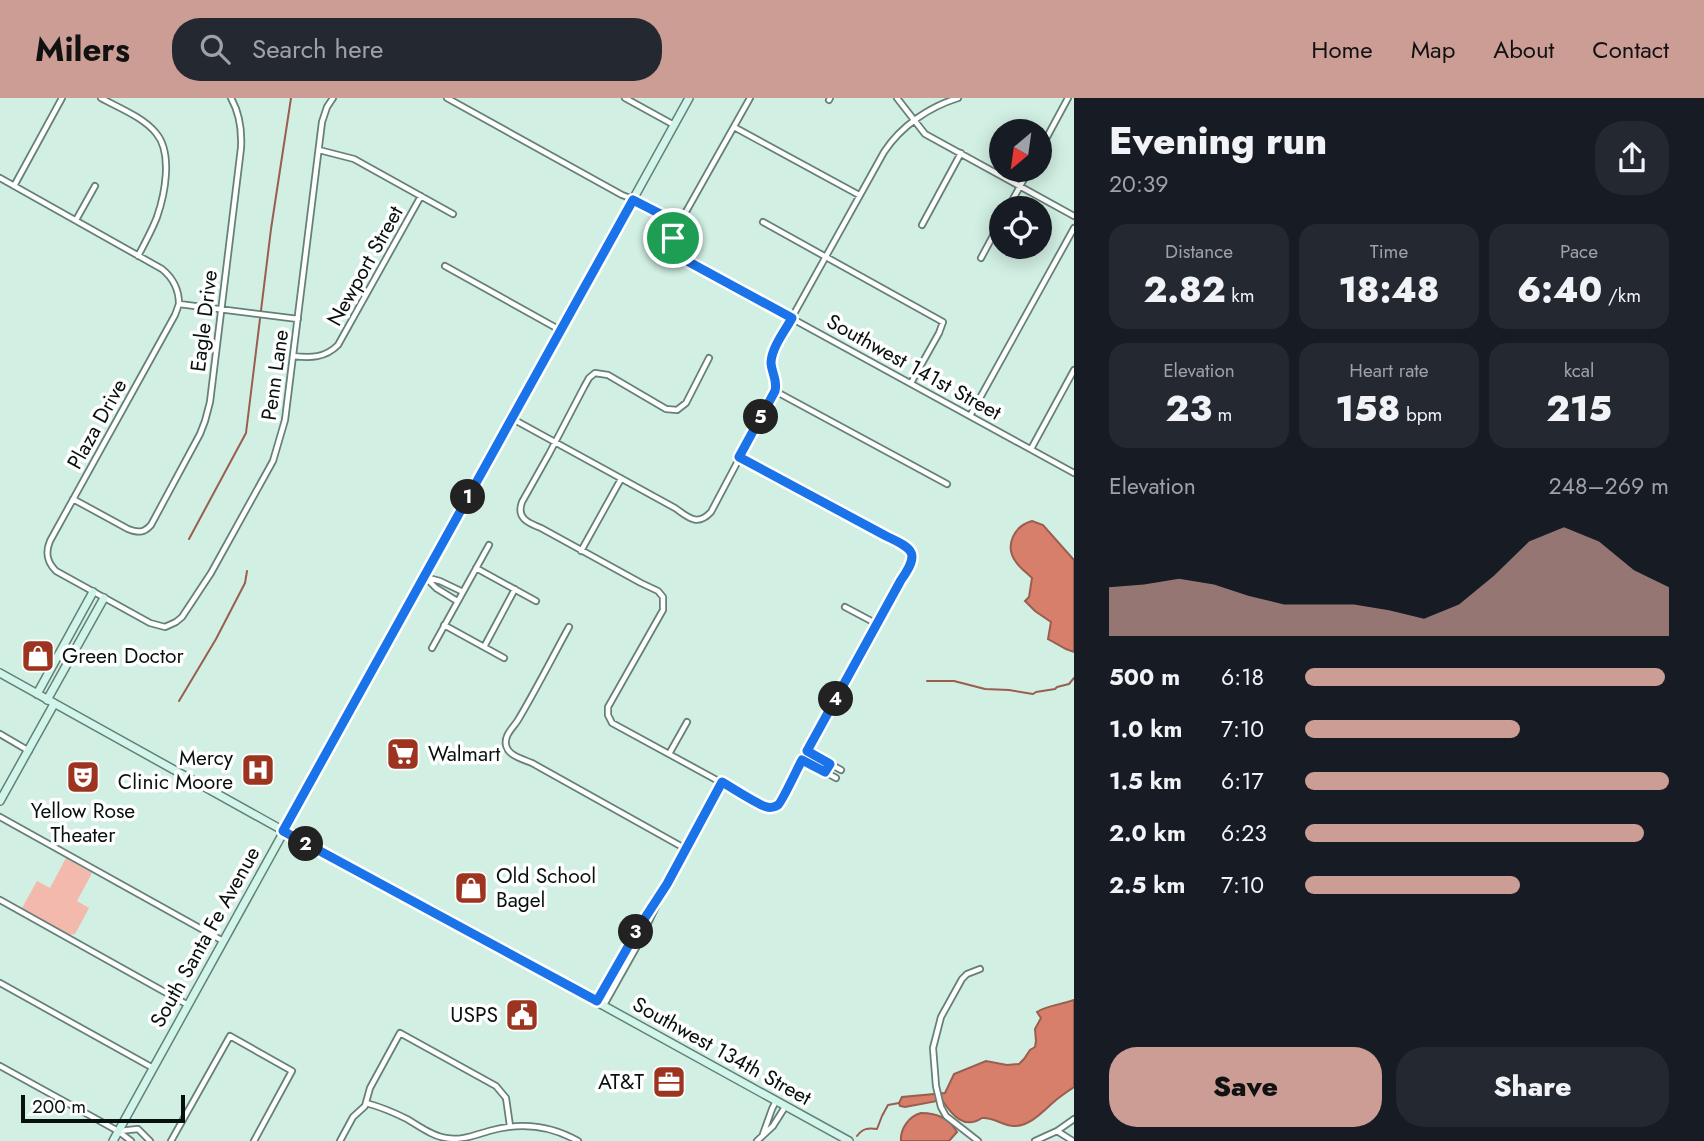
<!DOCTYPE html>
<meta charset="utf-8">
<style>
:root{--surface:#171b24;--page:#242831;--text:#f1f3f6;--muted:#9ea1a6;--accent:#cb9d95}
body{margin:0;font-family:Jost,sans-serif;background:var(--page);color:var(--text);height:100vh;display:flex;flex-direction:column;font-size:26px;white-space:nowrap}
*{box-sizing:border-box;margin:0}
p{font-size:23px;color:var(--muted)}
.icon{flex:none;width:38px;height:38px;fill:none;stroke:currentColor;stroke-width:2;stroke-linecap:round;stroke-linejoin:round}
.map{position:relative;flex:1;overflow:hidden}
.details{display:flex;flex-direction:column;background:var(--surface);width:630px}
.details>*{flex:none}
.needle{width:46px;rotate:209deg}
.buttons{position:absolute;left:989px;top:21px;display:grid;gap:14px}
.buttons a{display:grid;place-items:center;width:63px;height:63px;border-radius:50%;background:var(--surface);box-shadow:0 4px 18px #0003;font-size:35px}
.scale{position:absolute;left:21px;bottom:18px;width:164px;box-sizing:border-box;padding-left:7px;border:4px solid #07110d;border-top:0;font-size:19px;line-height:24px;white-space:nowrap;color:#07110d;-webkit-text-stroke:5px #fff;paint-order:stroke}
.pin{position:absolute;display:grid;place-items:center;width:60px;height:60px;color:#fff;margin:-30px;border:4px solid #fff;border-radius:50%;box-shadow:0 2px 7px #0007}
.km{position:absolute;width:35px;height:35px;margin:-18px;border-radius:50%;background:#222;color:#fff;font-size:19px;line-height:35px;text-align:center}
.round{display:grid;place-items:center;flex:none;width:74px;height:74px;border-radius:28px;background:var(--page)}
.headline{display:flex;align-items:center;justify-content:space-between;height:119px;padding:0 35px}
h1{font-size:38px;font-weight:800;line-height:52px}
.metrics{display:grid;grid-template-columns:repeat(3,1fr);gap:10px;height:119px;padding:7px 35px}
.metrics div{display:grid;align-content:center;border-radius:18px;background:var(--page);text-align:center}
.metrics b{font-size:35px;font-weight:800}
.metrics small{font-size:19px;font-weight:400}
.metrics p{font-size:19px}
.chart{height:196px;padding:14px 35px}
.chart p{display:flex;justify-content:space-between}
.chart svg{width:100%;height:126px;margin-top:7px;fill:var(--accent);opacity:.7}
.button{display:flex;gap:14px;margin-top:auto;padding:14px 35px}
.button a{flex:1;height:80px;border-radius:28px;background:var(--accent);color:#111;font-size:28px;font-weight:800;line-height:80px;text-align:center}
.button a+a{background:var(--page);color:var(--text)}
ul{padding:0 35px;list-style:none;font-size:23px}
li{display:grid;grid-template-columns:112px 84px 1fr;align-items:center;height:52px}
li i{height:18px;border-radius:9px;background:var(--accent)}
header{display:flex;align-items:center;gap:42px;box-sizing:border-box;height:98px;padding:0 35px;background:var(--accent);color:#111}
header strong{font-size:33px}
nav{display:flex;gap:38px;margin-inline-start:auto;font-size:24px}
.search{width:490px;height:63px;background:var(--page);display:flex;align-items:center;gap:18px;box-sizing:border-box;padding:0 24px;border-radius:28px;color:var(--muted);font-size:26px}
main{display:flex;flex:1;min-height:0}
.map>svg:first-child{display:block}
</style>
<header>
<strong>Milers</strong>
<div class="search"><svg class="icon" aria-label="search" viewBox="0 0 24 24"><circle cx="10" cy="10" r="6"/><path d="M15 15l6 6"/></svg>Search here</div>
<nav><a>Home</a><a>Map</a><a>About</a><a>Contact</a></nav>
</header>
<main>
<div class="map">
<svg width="1074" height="1043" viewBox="0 0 1074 1043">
<rect width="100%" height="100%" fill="#d1efe3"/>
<path fill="#f2b9ac" d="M66 760 92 775 77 803 89 810 75 836 69 837 22 810 37 783 50 790Z"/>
<path fill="#d87f6b" stroke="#995e4f" stroke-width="2" d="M1032 423 1043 427 1074 462V554L1066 551 1048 541 1051 524 1035 513 1025 503 1029 499 1032 480C1027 475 1020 470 1016 464 1004 448 1014 428 1032 423Z
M1074 902V989C1068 993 1062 997 1056 1002 1044 1012 1031 1028 1014 1028 1002 1028 995 1019 982 1020 964 1032 952 1017 942 1002L905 1009 900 1008 899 1005 902 999 945 995 954 976 986 963 1007 967 1019 966 1024 961 1030 952 1035 949 1036 943 1035 931 1041 920 1037 914C1045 908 1063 906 1074 902Z
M921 1015C936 1015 949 1019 957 1034L949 1043H901C900 1031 909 1018 921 1015Z"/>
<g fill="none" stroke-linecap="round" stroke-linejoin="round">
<path stroke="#995e4f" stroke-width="2" d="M189 441 246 335 271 131 291 0
M927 583H954L985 591 1009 592 1033 596 1036 594 1055 591 1057 589 1069 586 1074 580
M179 603 216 541 245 485 247 473
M857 1038C863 1030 868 1030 877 1031L882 1018 888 1007 899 1005"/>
<defs>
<path id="street" d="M101 0C119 10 143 19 156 35 173 55 165 96 157 119 152 132 145 145 138 158
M447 0 622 97 641 104 680 126
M625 0 674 27
M750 0 665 151 1074 375
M897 0 925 36 1074 118
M829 2 830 0
M734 29 859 97
M319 52 354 61 453 116
M1040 52 1068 0
M0 80 162 171C173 180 179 191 179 206L298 221
M14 88 62 0
M1008 110 1029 72
M76 122 95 88
M763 124 943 224 939 235 911 285
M922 127 961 55
M981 160 1001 123
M445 168 560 232
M179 206 175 217 50 443C45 455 47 464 56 473L150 525 165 529 176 524 182 519 211 475 273 363 285 322 322 24 327 9 333 0
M293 258C311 260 325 260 338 247L421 98
M709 260 686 305 677 312 666 311 608 277 595 275 589 280 584 289 549 356 522 404C516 420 528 425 541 430L641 485 658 493 663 499V512L608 609V617L612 625 768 710 776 708 783 700 802 661 901 482C920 455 914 450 886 438L739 359
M775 293 947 386
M970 318 1074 130
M511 320 675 410C688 419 697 429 711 414L775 293C779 275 767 269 775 250L884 54C901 28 929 9 958 0
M1031 351 1074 272
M73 401 128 431C138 435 144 435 151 427L200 336 205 323 210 304 241 50C242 32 240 16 231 0
M581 453 621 381
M476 470 536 503
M425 479 440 483 463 494
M426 480 436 490 457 503
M845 509 877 526
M444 527 504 560
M569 529C552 560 536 592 518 622 513 630 504 637 506 647 508 658 523 661 532 665L686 751
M484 549 515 491
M432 550 489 447
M0 636 29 653
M807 653 841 672
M669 656 687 624
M802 661 836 680
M0 719 223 843
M0 802 188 907
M0 885 153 970
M597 903 657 802
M604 907 636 850 667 786 722 684
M0 968 118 1033 131 1043
M366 1005C381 1009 393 1014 407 1021 419 1028 432 1038 446 1040 461 1043 475 1037 489 1033 520 1024 550 1027 578 1043
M119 1033 138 1031 150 1043
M1057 1033 1073 1043
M763 1036 772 1011 776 1003
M171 1043 230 938 292 973 254 1043
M340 1043 353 1019 365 1008 370 990 400 935 496 988 506 1000 510 1028
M757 1043 773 1028 785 1009
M978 1043 946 1018 941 1009 936 988 933 950 941 919 962 881 967 876 980 871
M1035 1043 1057 1033 1074 1021"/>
<path id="secondary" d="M0 575 336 762 528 866 849 1043
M37 596 93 494
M47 602 104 500
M0 703 54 606
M113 1043 689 0"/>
</defs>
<use href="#street" stroke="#658076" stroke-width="8"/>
<use href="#secondary" stroke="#658076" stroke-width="10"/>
<use href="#street" stroke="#fff" stroke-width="4.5"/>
<use href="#secondary" stroke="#d1f5ea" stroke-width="7"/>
</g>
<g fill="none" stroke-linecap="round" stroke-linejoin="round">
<defs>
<path id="route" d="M633 102 680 126 665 151 792 220C785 233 772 249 771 264 771 274 778 282 775 293L739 359 886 438C914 451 920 455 901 482L807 653 830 666 825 674 802 662C798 669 782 704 778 707 775 709 770 710 767 709 760 708 731 689 722 684L667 786 641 826 597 903 283 733C401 523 516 312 633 102Z"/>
</defs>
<use href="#route" stroke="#fff" stroke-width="14"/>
<use href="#route" stroke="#1a73e8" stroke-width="9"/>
</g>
<defs>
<symbol id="shop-square" viewBox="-11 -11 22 22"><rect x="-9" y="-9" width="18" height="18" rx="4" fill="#9d341f" stroke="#fff"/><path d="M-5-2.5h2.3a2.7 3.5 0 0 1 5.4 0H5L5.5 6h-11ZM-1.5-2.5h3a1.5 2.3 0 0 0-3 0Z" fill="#fff"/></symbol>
<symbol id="supermarket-square" viewBox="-11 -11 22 22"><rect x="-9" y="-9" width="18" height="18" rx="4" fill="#9d341f" stroke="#fff"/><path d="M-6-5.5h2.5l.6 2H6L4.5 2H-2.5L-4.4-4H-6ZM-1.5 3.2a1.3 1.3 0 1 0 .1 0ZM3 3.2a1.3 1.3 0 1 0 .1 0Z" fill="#fff"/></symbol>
<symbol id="hospital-square" viewBox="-11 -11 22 22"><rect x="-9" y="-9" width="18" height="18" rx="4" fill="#9d341f" stroke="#fff"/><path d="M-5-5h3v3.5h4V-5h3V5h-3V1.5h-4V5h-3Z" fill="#fff"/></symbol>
<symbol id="theatre-square" viewBox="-11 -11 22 22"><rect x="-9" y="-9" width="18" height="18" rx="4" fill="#9d341f" stroke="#fff"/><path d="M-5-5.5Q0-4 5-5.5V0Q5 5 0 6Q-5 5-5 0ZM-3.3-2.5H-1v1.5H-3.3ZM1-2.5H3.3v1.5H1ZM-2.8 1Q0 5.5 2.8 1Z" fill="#fff"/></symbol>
<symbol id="civic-square" viewBox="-11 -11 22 22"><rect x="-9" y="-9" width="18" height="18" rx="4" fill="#9d341f" stroke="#fff"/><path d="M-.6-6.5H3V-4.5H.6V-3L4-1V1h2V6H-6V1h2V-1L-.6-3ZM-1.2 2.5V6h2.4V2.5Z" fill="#fff"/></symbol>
<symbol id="office-square" viewBox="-11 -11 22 22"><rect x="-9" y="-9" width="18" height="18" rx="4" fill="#9d341f" stroke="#fff"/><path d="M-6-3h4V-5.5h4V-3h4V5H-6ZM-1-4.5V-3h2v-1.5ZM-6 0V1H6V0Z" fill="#fff"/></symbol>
</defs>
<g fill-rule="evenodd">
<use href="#shop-square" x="19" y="539" width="38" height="38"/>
<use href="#supermarket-square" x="384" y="637" width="38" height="38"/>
<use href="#hospital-square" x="239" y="653" width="38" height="38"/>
<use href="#theatre-square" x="64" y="660" width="38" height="38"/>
<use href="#shop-square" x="452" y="771" width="38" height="38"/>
<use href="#civic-square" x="503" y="898" width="38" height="38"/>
<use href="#office-square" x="650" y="965" width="38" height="38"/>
</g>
<g text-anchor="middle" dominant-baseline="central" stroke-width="7" stroke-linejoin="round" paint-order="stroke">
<g font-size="21" fill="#07110d" stroke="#fff">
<text transform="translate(365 168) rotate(-61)">Newport Street</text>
<text transform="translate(204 223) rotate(-83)">Eagle Drive</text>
<text transform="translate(914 269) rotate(29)">Southwest 141st Street</text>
<text transform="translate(275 277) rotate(-82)">Penn Lane</text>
<text transform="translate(97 326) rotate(-61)">Plaza Drive</text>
<text transform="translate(205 839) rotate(-61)">South Santa Fe Avenue</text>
<text transform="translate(722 953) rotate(29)">Southwest 134th Street</text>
</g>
<g font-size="21" fill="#07110d" stroke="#fff" text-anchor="start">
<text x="62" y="558">Green Doctor</text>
<text x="428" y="656">Walmart</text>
<text x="233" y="660" text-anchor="end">Mercy<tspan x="233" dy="24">Clinic Moore</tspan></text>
<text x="83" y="713" text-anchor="middle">Yellow Rose<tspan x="83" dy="24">Theater</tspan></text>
<text x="496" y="778">Old School<tspan x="496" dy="24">Bagel</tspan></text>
<text x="498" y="917" text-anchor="end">USPS</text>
<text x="644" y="984" text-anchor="end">AT&amp;T</text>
</g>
</g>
</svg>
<div class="buttons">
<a><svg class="needle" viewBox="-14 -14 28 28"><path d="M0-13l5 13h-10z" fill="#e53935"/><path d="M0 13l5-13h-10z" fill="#9ea1a6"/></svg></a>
<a><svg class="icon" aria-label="locate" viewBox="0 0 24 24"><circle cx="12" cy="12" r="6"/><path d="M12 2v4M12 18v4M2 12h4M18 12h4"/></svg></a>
</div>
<div class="scale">200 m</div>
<div class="pin" style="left:673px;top:140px;background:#1e9e55"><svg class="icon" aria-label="arrive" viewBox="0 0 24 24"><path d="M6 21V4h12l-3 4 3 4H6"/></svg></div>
<b class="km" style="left:468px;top:399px">1</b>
<b class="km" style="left:306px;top:746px">2</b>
<b class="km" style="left:636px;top:834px">3</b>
<b class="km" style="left:836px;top:601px">4</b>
<b class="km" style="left:761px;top:319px">5</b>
</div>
<section class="details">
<div class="headline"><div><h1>Evening run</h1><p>20:39</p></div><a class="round"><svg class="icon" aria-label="share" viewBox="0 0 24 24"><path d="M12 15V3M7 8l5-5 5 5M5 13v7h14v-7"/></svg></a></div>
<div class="metrics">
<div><p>Distance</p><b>2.82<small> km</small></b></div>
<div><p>Time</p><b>18:48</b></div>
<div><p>Pace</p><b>6:40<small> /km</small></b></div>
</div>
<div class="metrics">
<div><p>Elevation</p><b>23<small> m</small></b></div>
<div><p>Heart rate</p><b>158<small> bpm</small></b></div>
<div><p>kcal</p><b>215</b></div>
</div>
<div class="chart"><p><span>Elevation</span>248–269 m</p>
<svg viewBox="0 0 160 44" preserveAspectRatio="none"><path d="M0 44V27L10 26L20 24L30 26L40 30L50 33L60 33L70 33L80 35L90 38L100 33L110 23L120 11L130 6L140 11L150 21L160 27V44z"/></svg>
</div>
<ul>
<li><b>500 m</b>6:18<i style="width:99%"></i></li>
<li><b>1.0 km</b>7:10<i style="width:59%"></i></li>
<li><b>1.5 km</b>6:17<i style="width:100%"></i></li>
<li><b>2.0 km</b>6:23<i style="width:93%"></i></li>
<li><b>2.5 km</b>7:10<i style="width:59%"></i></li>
</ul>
<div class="button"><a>Save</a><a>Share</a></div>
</section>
</main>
